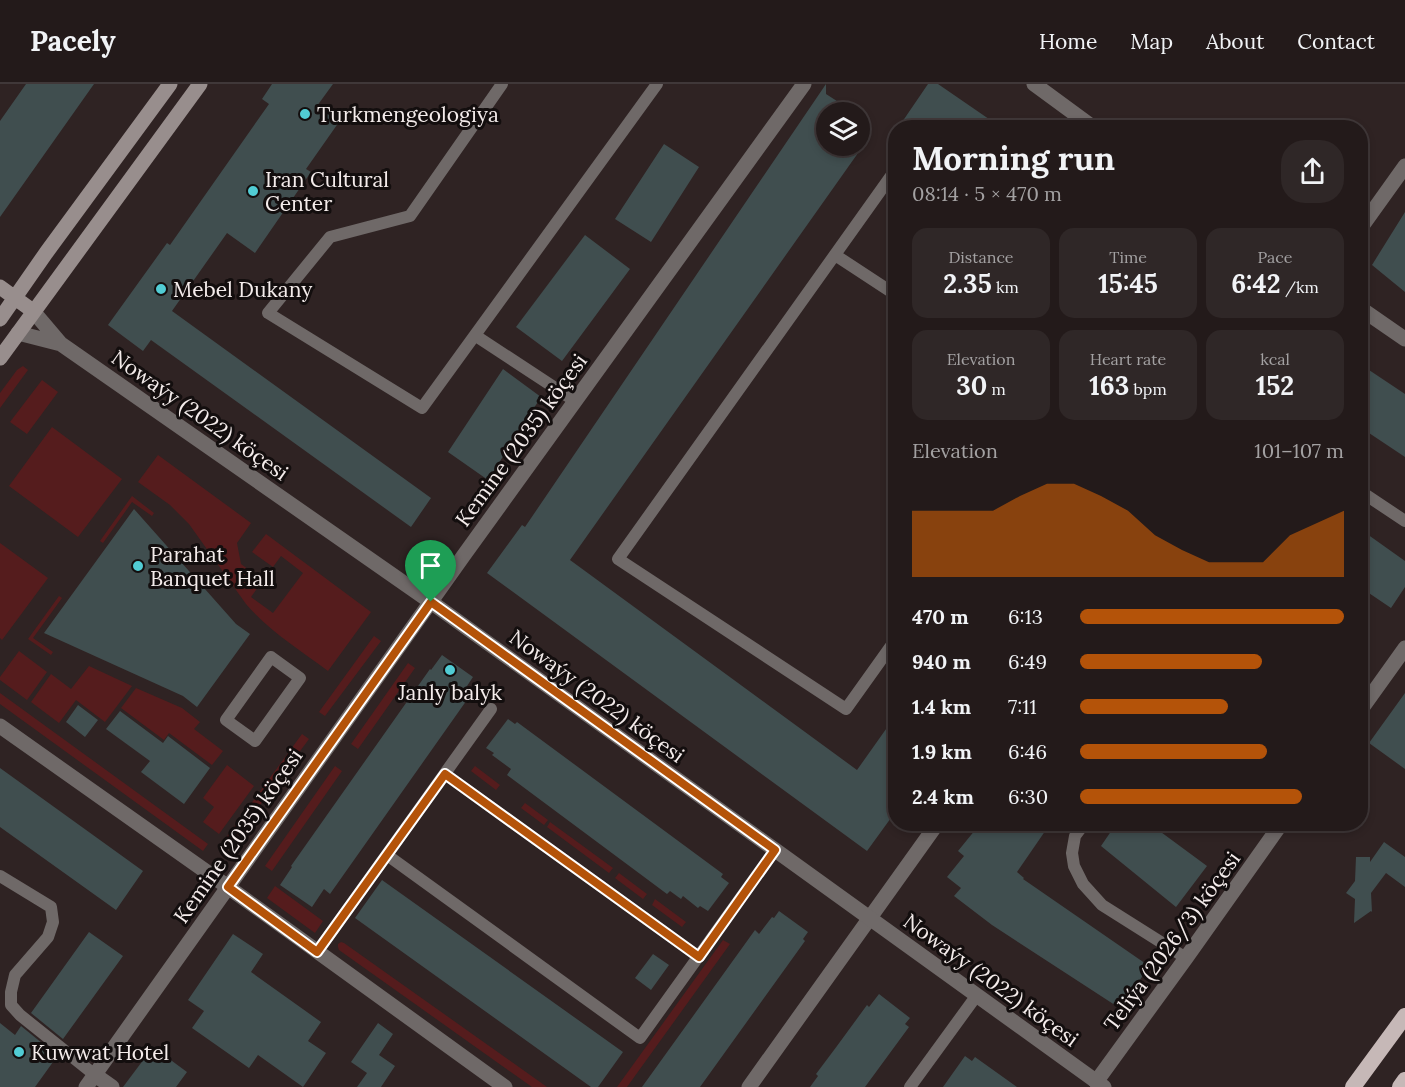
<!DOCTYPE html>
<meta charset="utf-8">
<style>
:root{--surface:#231a1a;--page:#2f2727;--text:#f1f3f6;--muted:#a3a1a2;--line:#403839;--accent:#b45309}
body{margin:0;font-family:Lora,serif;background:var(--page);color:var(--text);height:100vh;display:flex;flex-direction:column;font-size:22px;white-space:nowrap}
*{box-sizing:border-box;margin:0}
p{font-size:20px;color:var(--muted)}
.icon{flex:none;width:33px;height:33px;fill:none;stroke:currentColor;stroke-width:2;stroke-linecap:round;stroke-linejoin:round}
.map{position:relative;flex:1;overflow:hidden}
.sheet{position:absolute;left:888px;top:36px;width:480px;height:711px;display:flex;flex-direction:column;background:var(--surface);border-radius:24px;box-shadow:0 3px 9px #0003,0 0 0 2px var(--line)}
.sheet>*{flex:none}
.buttons{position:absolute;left:816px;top:18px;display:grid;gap:12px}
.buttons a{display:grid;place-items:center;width:54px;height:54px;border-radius:50%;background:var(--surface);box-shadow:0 3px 9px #0003,0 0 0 2px var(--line);font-size:30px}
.pin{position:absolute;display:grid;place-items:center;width:51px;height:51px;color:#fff;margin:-62px -26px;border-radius:50% 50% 50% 0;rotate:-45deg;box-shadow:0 0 6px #0007}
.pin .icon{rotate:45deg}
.round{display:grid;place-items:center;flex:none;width:63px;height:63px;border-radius:24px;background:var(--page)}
.overview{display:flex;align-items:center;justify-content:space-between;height:102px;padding:0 24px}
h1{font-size:33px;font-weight:700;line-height:45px}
.stats{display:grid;grid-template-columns:repeat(3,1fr);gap:9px;height:102px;padding:6px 24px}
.stats div{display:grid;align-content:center;border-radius:15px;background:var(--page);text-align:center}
.stats b{font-size:26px;font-weight:700}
.stats small{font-size:16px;font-weight:400}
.stats p{font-size:16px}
.chart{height:168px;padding:12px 24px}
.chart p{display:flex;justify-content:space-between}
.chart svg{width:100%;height:108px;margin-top:6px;fill:var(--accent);opacity:.7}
ul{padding:0 24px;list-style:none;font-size:20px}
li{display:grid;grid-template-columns:96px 72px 1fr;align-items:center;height:45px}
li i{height:15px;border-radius:8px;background:var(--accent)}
header{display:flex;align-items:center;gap:36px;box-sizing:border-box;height:84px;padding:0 30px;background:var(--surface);border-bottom:2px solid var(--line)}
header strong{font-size:28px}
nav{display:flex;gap:33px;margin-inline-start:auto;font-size:21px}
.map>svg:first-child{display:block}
</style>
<header>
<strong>Pacely</strong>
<nav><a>Home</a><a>Map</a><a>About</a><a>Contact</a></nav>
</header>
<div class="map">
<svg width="1405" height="1003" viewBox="0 0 1405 1003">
<rect width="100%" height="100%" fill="#2f2323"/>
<path fill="#551c1d" d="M23 282 28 286 0 324V309L17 286Z
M42 296 58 308 27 350 10 338Z
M52 343 122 395 78 453 9 402Z
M158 371 251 439 237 459 241 480 263 496 251 513 273 529 303 489 281 472 273 483 252 468 266 450 371 528 328 587C300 566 269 547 246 520L189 440 170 421 138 398Z
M132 412 154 429 152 432 132 418 103 459 100 457Z
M0 459 48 494 2 556 0 554Z
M59 512 62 514 33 554 53 568 51 571 28 555Z
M374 552 381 557 325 632 319 628Z
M19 567 47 588 27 616 0 596V593Z
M408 579 415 584 358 665 351 660Z
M89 582 132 602 105 638 76 616 59 639 31 618 51 590 71 605Z
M136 604 182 624 200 638 194 645 223 667 212 681 169 649 164 656 121 624Z
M0 609 208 760 203 767 0 620Z
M302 650 309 655 229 763 223 758Z
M227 681 254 702 219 750 203 738 214 723 203 714Z
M335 682 342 687 272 787 265 782Z
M475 682 500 701 496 706 471 687Z
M525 719 548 736 544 741 521 724Z
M550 738 613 784 609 789 547 743Z
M619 789 647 810 643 815 615 794Z
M275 802 323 837 315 849 267 814Z
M655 815 686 838 682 843 652 821Z
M723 856 730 860 627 1003H617Z
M341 858 344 859 547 1003H532L339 866 338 863V860Z"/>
<path fill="#404e4f" d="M26 0H94L0 133V37Z
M272 0H333L317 22 339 38 306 85 311 88 255 169 227 149 172 227 431 414 411 443 151 256 143 267 108 241 167 159 170 161 269 20 262 15Z
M826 0V10L854 28H826V62H863L570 476 857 686 896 631V727L867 767 487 489 522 441 525 443Z
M928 0H938L1002 44H898Z
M664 60 699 83 651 158 615 135Z
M1405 128V208L1372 181Z
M585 151 630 185 562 277 516 243Z
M1360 280 1405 310V373L1360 343Z
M503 285 541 313 488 396 448 368Z
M134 425 236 540 250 550 197 623 183 612 44 549Z
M1360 445 1405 477V503L1391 524 1360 503Z
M442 571 473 593 463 608 469 613 330 810 324 805 312 823 280 801 292 783 291 782 430 585 431 586Z
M1405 609V685L1369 659Z
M78 621 98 636 85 653 66 638Z
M120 627 163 659 168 652 210 684 184 720 141 688 150 677 106 645Z
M508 635 515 640 517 638 723 790 721 793 729 799 708 827 700 822 698 824 683 812 681 815 670 807 667 810 507 691 511 685 492 671 494 669 486 664Z
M0 684 143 787 116 826 0 743Z
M980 740H1050L1017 788 1024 794 1023 795 1149 882 1121 925 992 841 954 812 961 804 947 793 964 772 958 767Z
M1116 740H1150L1207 782 1176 823 1101 762Z
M1384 758 1405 773V803L1386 789 1371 809 1372 828 1371 827 1354 839 1355 815 1346 809 1355 797 1356 773H1370V778Z
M382 796 623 968 598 1003H591L355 834Z
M779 827 808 848 803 855 805 857 700 1003H642L755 846 759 850 772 833 774 834Z
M89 848 123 872 63 955 31 929Z
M233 850 263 870 251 888 321 938 308 957 326 969 303 1003 258 971 249 984 192 944 204 927 188 916Z
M653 870 669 881 651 906 635 894Z
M879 910 910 934 905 940 909 943 865 1003H810L818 992 816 990 837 962 867 921 869 923Z
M0 939 15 951 21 942 53 968 48 975 53 978 35 1003H0Z
M378 939 393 950 379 971 395 982 381 1003H357L367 989 351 978Z
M153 963 187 988 176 1003H123Z
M965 972 972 977 975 973 1017 1003H943Z"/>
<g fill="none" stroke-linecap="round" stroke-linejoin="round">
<path stroke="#6f6968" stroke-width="12" d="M502 0 410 132 330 153 268 229 422 324 657 0
M896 85 618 475 846 625 896 555
M835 171 896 211
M476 252 575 317
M1360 407 1405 437
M271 573 300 594 255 657 226 636Z
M445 690 699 873
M1084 740 1075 752 1072 769 1074 782 1083 800 1102 821 1186 874
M387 771 640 954 775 766
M0 792 51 823 53 838 48 853 15 891 11 908V921L20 931 95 991
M317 868 491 625
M910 1003 977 911"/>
<path stroke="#6f6968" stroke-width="15" d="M1034 0 1094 44
M1360 145 1405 82
M1360 224 1405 255
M1360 627 1405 564
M0 642 228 803 505 1003
M95 991 112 1003
M1096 998 1186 874 1281 740
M86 1003 464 471 804 0
M749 1003 937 740"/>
<path stroke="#6f6968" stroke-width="15" d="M33 227 61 260 431 518 1104 1003
M18 249 61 260"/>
<path stroke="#988e8d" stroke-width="15" d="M0 203 33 227
M0 235 46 169 170 0
M0 274 200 0"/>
<path stroke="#c6b8b7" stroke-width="16" d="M1353 1003 1405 932
M1400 1003 1405 996"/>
</g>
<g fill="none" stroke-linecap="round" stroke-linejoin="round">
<defs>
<path id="route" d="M431 518 775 766 699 873 445 690 317 868 228 803Z"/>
</defs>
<use href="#route" stroke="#fff" stroke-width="12"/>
<use href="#route" stroke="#b45309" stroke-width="8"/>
</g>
<g fill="#51ccd4" stroke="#130e0e" stroke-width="2">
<circle cx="305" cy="30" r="6"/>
<circle cx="253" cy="107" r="6"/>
<circle cx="161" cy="205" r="6"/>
<circle cx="138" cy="482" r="6"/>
<circle cx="450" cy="586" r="6"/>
<circle cx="19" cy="968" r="6"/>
</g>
<g text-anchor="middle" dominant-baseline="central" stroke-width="6" stroke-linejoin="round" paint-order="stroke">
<g font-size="21" fill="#f4eceb" stroke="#130e0e" text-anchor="start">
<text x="317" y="30">Turkmengeologiya</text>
<text x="265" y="95">Iran Cultural<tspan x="265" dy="24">Center</tspan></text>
<text x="173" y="205">Mebel Dukany</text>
<text x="150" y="470">Parahat<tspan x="150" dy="24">Banquet Hall</tspan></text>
<text x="450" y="608" text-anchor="middle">Janly balyk</text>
<text x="31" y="968">Kuwwat Hotel</text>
</g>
<g font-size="21" fill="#f4eceb" stroke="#130e0e">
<text transform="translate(200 331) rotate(35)">Nowaýy (2022) köçesi</text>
<text transform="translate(521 356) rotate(-54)">Kemine (2035) köçesi</text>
<text transform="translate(597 612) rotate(36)">Nowaýy (2022) köçesi</text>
<text transform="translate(238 752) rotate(-55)">Kemine (2035) köçesi</text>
<text transform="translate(1172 857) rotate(-54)">Teliýa (2026/3) köçesi</text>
<text transform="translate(991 896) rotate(36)">Nowaýy (2022) köçesi</text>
</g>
</g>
</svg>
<div class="buttons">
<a><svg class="icon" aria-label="layers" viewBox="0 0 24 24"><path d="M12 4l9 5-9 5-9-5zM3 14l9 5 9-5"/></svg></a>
</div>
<div class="pin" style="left:431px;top:518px;background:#1e9e55"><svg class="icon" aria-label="arrive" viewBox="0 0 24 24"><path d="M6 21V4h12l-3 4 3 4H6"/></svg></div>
<section class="sheet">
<div class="overview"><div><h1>Morning run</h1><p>08:14 · 5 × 470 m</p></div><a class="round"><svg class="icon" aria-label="share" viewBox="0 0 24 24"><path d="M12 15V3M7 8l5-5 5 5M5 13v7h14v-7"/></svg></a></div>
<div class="stats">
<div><p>Distance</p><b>2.35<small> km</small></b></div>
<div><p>Time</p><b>15:45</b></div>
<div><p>Pace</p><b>6:42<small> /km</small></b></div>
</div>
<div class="stats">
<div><p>Elevation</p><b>30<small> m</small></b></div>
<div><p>Heart rate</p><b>163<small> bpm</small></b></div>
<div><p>kcal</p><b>152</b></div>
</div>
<div class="chart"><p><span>Elevation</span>101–107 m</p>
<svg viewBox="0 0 160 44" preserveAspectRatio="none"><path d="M0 44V17L10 17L20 17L30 17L40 11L50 6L60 6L70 11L80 17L90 27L100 33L110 38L120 38L130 38L140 27L150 22L160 17V44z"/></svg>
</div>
<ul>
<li><b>470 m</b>6:13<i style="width:100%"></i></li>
<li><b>940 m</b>6:49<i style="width:69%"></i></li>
<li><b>1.4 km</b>7:11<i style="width:56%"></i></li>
<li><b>1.9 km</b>6:46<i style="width:71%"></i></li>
<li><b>2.4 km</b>6:30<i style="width:84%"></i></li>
</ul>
</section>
</div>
